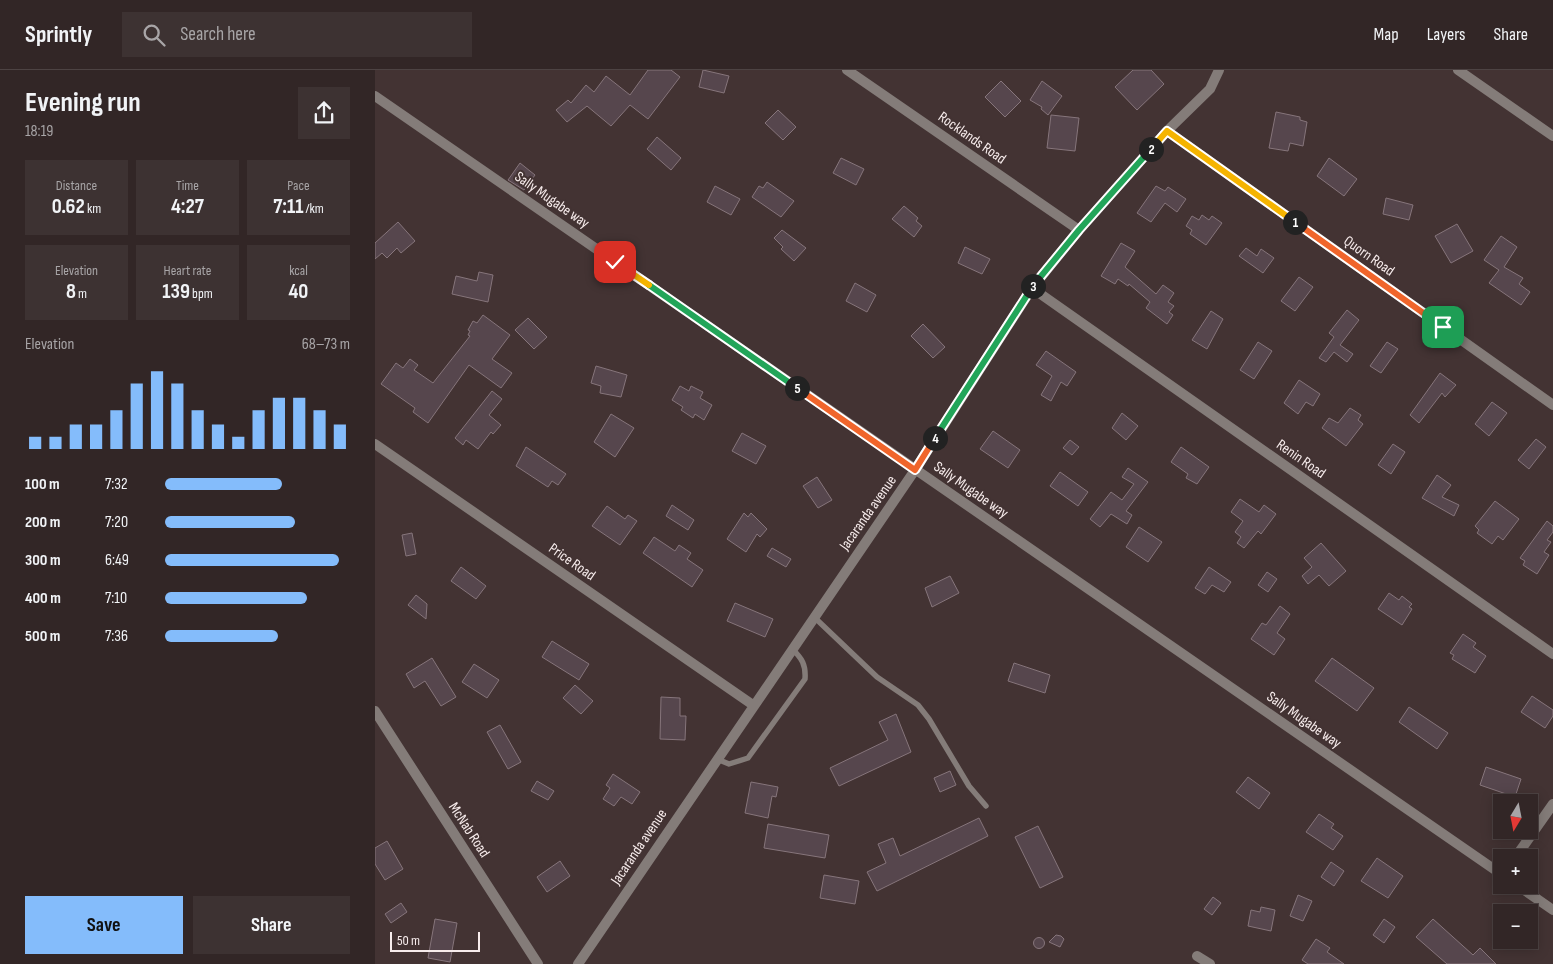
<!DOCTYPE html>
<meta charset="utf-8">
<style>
:root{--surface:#322626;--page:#3d3232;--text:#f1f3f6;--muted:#a8a5a7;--line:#4d4343;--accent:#84bcfb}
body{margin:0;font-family:"Sofia Sans Condensed",sans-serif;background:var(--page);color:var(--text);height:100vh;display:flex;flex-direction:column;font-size:19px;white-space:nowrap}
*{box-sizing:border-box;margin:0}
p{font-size:16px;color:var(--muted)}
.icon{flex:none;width:28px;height:28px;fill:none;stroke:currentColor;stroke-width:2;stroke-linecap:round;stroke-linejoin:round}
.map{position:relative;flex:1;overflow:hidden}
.side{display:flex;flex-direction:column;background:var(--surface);width:375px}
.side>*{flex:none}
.needle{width:32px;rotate:190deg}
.fabs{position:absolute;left:1118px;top:724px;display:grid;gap:10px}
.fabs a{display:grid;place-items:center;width:45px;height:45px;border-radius:0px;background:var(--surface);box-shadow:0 2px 12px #0003,0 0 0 1px var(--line);font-size:25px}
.scale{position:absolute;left:15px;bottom:12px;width:90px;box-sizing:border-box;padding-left:5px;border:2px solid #f7ecec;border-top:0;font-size:14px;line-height:18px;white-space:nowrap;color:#f7ecec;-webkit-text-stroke:4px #433333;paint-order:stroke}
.pin{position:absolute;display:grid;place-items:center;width:42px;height:42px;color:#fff;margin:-21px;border-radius:10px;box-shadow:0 2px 8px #0006}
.km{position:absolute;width:25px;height:25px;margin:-12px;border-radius:50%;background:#222;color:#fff;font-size:14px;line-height:25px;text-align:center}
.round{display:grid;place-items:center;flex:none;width:52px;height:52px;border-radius:0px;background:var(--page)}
.summary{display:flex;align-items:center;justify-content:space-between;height:85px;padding:0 25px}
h1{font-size:28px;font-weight:700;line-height:38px}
.stats{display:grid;grid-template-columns:repeat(3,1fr);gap:8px;height:85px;padding:5px 25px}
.stats div{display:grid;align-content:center;border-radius:0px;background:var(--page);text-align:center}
.stats b{font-size:21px;font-weight:700}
.stats small{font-size:14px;font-weight:400}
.stats p{font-size:14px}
.chart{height:140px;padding:10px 25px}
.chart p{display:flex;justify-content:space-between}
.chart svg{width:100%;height:90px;margin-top:5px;stroke:var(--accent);stroke-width:6}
.primary-button{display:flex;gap:10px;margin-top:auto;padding:10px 25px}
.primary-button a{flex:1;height:58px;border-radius:0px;background:var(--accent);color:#111;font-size:20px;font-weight:700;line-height:58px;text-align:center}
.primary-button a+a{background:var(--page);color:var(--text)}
ul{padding:0 25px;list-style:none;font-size:16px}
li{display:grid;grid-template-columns:80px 60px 1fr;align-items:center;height:38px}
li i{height:12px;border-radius:6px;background:var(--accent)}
header{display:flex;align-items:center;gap:30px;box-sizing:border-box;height:70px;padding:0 25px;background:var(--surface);border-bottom:1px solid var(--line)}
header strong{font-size:24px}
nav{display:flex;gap:28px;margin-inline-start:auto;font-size:18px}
.search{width:350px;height:45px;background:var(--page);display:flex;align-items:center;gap:12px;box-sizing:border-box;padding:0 18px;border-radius:0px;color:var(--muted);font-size:19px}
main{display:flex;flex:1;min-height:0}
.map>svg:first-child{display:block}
</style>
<header>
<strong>Sprintly</strong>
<div class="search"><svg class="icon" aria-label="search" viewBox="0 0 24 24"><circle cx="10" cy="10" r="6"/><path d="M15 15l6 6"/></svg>Search here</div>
<nav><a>Map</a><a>Layers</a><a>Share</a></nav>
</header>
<main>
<section class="side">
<div class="summary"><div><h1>Evening run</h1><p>18:19</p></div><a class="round"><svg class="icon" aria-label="share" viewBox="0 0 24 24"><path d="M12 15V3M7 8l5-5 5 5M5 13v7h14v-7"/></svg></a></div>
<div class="stats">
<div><p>Distance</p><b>0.62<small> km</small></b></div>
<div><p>Time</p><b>4:27</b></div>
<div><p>Pace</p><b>7:11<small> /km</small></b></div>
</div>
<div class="stats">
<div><p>Elevation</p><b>8<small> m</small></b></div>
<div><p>Heart rate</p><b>139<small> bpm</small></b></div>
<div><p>kcal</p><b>40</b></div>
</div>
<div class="chart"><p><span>Elevation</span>68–73 m</p>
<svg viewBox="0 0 160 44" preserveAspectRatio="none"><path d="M5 44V38M15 44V38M25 44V32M35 44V32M45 44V25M55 44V12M65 44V6M75 44V12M85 44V25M95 44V32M105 44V38M115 44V25M125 44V19M135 44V19M145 44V25M155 44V32"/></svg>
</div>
<ul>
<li><b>100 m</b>7:32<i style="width:63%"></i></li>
<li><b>200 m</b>7:20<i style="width:70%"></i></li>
<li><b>300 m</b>6:49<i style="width:94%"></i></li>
<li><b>400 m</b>7:10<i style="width:77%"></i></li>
<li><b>500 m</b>7:36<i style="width:61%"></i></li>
</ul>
<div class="primary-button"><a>Save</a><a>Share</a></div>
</section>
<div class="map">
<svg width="1178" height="894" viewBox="0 0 1178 894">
<rect width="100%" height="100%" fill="#433333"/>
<path fill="#56464d" stroke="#86757b" d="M273 0H296L305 7 273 49 255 35 236 56 212 36 192 52 181 40 193 30 196 33 211 15 219 22 231 6 255 25Z
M328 0 354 6 349 23 324 17Z
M758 0H776L789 14 762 40 740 17Z
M626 11 646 31 630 47 610 27Z
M667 11 687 26 673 45 666 39 667 37 655 30Z
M403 40 421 57 408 70 390 53Z
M901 42 925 47V50L932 52 928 76 915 73 913 81 894 78Z
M676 45 704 48 700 81 672 78Z
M282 67 306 88 296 100 272 79Z
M466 88 489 99 481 115 458 103Z
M954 88 982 109 969 126 942 106Z
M145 93 160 105 149 120 133 110Z
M392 112 419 131 406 147 377 127 384 116 388 118Z
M340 116 365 129 356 145 332 132Z
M781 116 790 121 793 117 811 129 802 142 790 133 776 152 762 143Z
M1011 128 1038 135 1034 150 1008 144Z
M529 136 543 148 541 151 547 156 539 167 517 149Z
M827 145 834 150 837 146 847 153 831 175 815 164 817 160 811 156 817 146 824 150Z
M23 152 40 171 26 183 22 178 12 188 7 183 0 189V173Z
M1082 154 1098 181 1076 193 1060 166Z
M407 160 431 178 419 191 406 179 408 177 399 168Z
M1126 166 1142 177 1129 197 1148 208 1144 214 1155 222 1146 235 1114 213 1124 200 1109 190Z
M746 173 760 181 750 197 781 224 788 215 799 223 793 232 799 236 794 242 798 245 792 254 771 238 775 232 754 214 753 216 743 209 740 214 726 206Z
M590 177 615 189 607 204 583 193Z
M871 178 882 186 886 179 899 188 888 203 864 186Z
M104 202 118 205 113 232 77 224 81 206 102 211Z
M924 207 938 217 920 241 906 231Z
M480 213 501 225 492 242 471 231Z
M972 240 984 250 965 275 978 284 972 292 959 282 951 292 944 288 959 267 954 263Z
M836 241 848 249 832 279 817 270Z
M108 245 135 265 117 289 137 303 126 318 94 295 53 353 38 342 40 338 6 314 21 293 28 298 35 289 43 295 39 300 58 313 95 266 93 265 95 261 93 260 98 251 102 253Z
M153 248 172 267 159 279 140 260Z
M548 254 570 277 558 288 536 266Z
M883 272 897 281 879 309 865 300Z
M1012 272 1023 279 1006 303 995 296Z
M671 281 701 302 692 316 686 312 676 331 666 325 677 306 661 295Z
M221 296 252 305 246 327 225 323 226 316 216 313Z
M1065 303 1081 315 1070 327 1067 323 1044 353 1035 345Z
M924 310 945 324 938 336 931 332 923 344 909 333Z
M305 316 314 321 316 316 328 322 325 328 337 335 329 350 320 344 318 348 306 340 308 337 297 330Z
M117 321 127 329 114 345 126 355 118 364 116 362 103 379 91 370 88 375 80 368Z
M1117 332 1132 343 1114 366 1100 354Z
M975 338 986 345 983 350 988 354 971 376 947 358 954 348 963 353Z
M747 343 763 356 751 370 737 358Z
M236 344 259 358 240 387 219 372Z
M618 361 645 380 633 398 605 379Z
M367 363 391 376 381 394 357 381Z
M1161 369 1171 377 1154 399 1143 390Z
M695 370 704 377 697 385 688 378Z
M1018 374 1030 382 1016 404 1003 395Z
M151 377 191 404 183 415 177 411 173 417 141 396Z
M806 377 834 397 822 414 811 408 813 404 796 392Z
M753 398 773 412 751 441 757 445 752 454 736 444 725 457 715 449 736 422 747 430 759 414 747 407Z
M685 402 713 422 703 436 675 416Z
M1062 405 1076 415 1067 427 1084 435 1079 446 1047 428Z
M442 407 457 430 443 438 428 416Z
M865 429 884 442 889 435 901 444 886 464 883 461 869 478 862 473 866 467 860 462 868 451 856 442Z
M1120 431 1144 449 1128 470 1123 466 1117 474 1102 463 1104 460 1100 456Z
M297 435 319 450 313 460 291 446Z
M232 436 250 449 253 445 262 451 245 475 217 456Z
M369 443 373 447 376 443 392 459 385 467 382 464 371 482 352 469Z
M1172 451 1178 456V462L1172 470 1176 472 1169 482 1174 485 1162 504 1148 495 1150 491 1145 488Z
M764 457 787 472 773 492 751 477Z
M37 463 41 484 31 486 27 465Z
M279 467 300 481 304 475 316 483 312 489 328 500 317 517 268 483Z
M946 473 971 501 954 516 944 505 933 514 927 506 937 497 929 488Z
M397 478 416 489 411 497 392 486Z
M86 497 111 516 101 529 76 511Z
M834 497 856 512 849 522 837 515 830 524 820 518Z
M892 502 902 509 893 522 883 515Z
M575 506 584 523 557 537 550 518Z
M1014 523 1024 530 1027 526 1037 534 1034 537 1037 539 1027 555 1003 539Z
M41 525 52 534 51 549 33 535Z
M360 533 398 549 390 567 352 551Z
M905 536 915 544 902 563 910 569 899 585 876 569 887 553 891 555Z
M1088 564 1101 573 1098 577 1111 586 1100 603 1077 589 1079 585 1075 583Z
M177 571 214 594 204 610 167 587Z
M57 588 81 627 66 636 50 611 39 618 31 604Z
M957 588 999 618 982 641 940 611Z
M639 593 675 605 670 623 633 611Z
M99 594 124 610 112 628 87 612Z
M200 615 218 631 206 644 188 628Z
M1157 626 1178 640V646L1170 658 1146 642Z
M286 627 305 628V646H311L310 670 285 669Z
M1034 637 1073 663 1062 679 1024 652Z
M521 644 536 682 464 716 455 698 513 670 504 652Z
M125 655 146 692 133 699 112 662Z
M1111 697 1146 709 1140 727 1105 715Z
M575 701 581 715 565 722 559 708Z
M238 704 265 722 257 734 246 727 239 736 228 729 235 718 231 715Z
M873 707 895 723 884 739 861 722Z
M162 711 179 721 173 730 156 721Z
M376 712 403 717 401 727 397 726 393 748 370 743Z
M944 744 959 754 956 758 968 766 958 780 931 762Z
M604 748 613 766 502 821 492 802 511 793 503 774 518 768 525 786Z
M393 754 454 765 450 788 389 778Z
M663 756 688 807 665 818 640 767Z
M12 771 28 799 10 810 0 794V778Z
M1002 788 1028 806 1013 828 986 811Z
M185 791 195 806 172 822 162 807Z
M956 792 969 801 959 816 946 807Z
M449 805 484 811 480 834 445 828Z
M923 825 937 831 928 851 915 846Z
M838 827 846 833 837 845 829 839Z
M26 833 32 842 16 853 10 844Z
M886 837 900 840 896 861 873 856 876 840 885 842Z
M60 849 82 853 75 892 53 888Z
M1009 849 1020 857 1009 873 998 865Z
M1058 849 1098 885 1105 878 1121 894H1072L1041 867Z
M681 865 686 866 689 869 685 877 674 872Z
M658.5 873a5.5 5.5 0 1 1 11 0a5.5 5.5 0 1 1-11 0Z
M941 869 955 878 952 882 969 894H933L927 890Z"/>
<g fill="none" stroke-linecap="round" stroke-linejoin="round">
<path stroke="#847c79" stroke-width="5.5" d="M439 547 502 607 543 635 554 649 594 716 611 736
M342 689 354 694 373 688 430 609C431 595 427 588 417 579"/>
<path stroke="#847c79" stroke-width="10" d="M472 0 704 160
M1083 0 1178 66
M0 26 1126 804
M792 61 1178 335
M657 218 1178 584
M0 374 378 635
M0 641 163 894
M1140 788 1178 734
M1142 815 1178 840
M822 886 835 894
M203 894 540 400 657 218 704 160 792 61 835 19 844 0"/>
</g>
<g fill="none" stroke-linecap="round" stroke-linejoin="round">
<defs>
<path id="split-1" d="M920 152 1068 257"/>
<path id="split-2" d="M776 79 792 61 920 152"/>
<path id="split-3" d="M658 216 704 160 776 79"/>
<path id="split-4" d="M560 368 658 216"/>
<path id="split-5" d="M422 318 540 400 560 368"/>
<path id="split-6" d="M274 215 422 318"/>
<path id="split-7" d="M240 192 274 215"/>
</defs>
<use href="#split-1" stroke="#fff" stroke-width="10"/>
<use href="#split-2" stroke="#fff" stroke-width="10"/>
<use href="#split-3" stroke="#fff" stroke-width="10"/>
<use href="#split-4" stroke="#fff" stroke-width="10"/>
<use href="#split-5" stroke="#fff" stroke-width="10"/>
<use href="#split-6" stroke="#fff" stroke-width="10"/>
<use href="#split-7" stroke="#fff" stroke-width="10"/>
<use href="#split-1" stroke="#f0652b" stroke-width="6"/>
<use href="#split-2" stroke="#f5b400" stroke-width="6"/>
<use href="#split-3" stroke="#22a559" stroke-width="6"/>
<use href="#split-4" stroke="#22a559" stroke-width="6"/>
<use href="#split-5" stroke="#f0652b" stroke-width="6"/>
<use href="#split-6" stroke="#22a559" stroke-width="6"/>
<use href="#split-7" stroke="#f5b400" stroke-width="6"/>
</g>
<g text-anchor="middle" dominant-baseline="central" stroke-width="4" stroke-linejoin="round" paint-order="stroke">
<g font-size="15" fill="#f7ecec" stroke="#433333">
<text transform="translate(597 68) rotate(35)">Rocklands Road</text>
<text transform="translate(177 130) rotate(35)">Sally Mugabe way</text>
<text transform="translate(994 186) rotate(35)">Quorn Road</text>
<text transform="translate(926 389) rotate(35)">Renin Road</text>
<text transform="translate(596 420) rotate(35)">Sally Mugabe way</text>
<text transform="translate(493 443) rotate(-55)">Jacaranda avenue</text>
<text transform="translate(197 492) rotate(35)">Price Road</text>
<text transform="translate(929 650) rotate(35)">Sally Mugabe way</text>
<text transform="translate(94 760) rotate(57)">McNab Road</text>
<text transform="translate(264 777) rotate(-56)">Jacaranda avenue</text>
</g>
</g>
</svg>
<div class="fabs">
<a><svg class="needle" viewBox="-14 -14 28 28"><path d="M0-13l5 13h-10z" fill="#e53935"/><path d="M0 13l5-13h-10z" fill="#a8a5a7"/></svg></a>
<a>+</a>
<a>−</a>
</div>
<div class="scale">50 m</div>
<div class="pin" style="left:1068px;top:257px;background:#1e9e55"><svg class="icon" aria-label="arrive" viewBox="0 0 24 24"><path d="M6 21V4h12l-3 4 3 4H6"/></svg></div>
<div class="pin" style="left:240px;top:192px;background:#d93025"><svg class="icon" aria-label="check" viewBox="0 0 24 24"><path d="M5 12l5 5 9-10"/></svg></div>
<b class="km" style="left:920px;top:152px">1</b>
<b class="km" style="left:776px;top:79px">2</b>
<b class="km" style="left:658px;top:216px">3</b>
<b class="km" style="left:560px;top:368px">4</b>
<b class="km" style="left:422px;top:318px">5</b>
</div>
</main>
